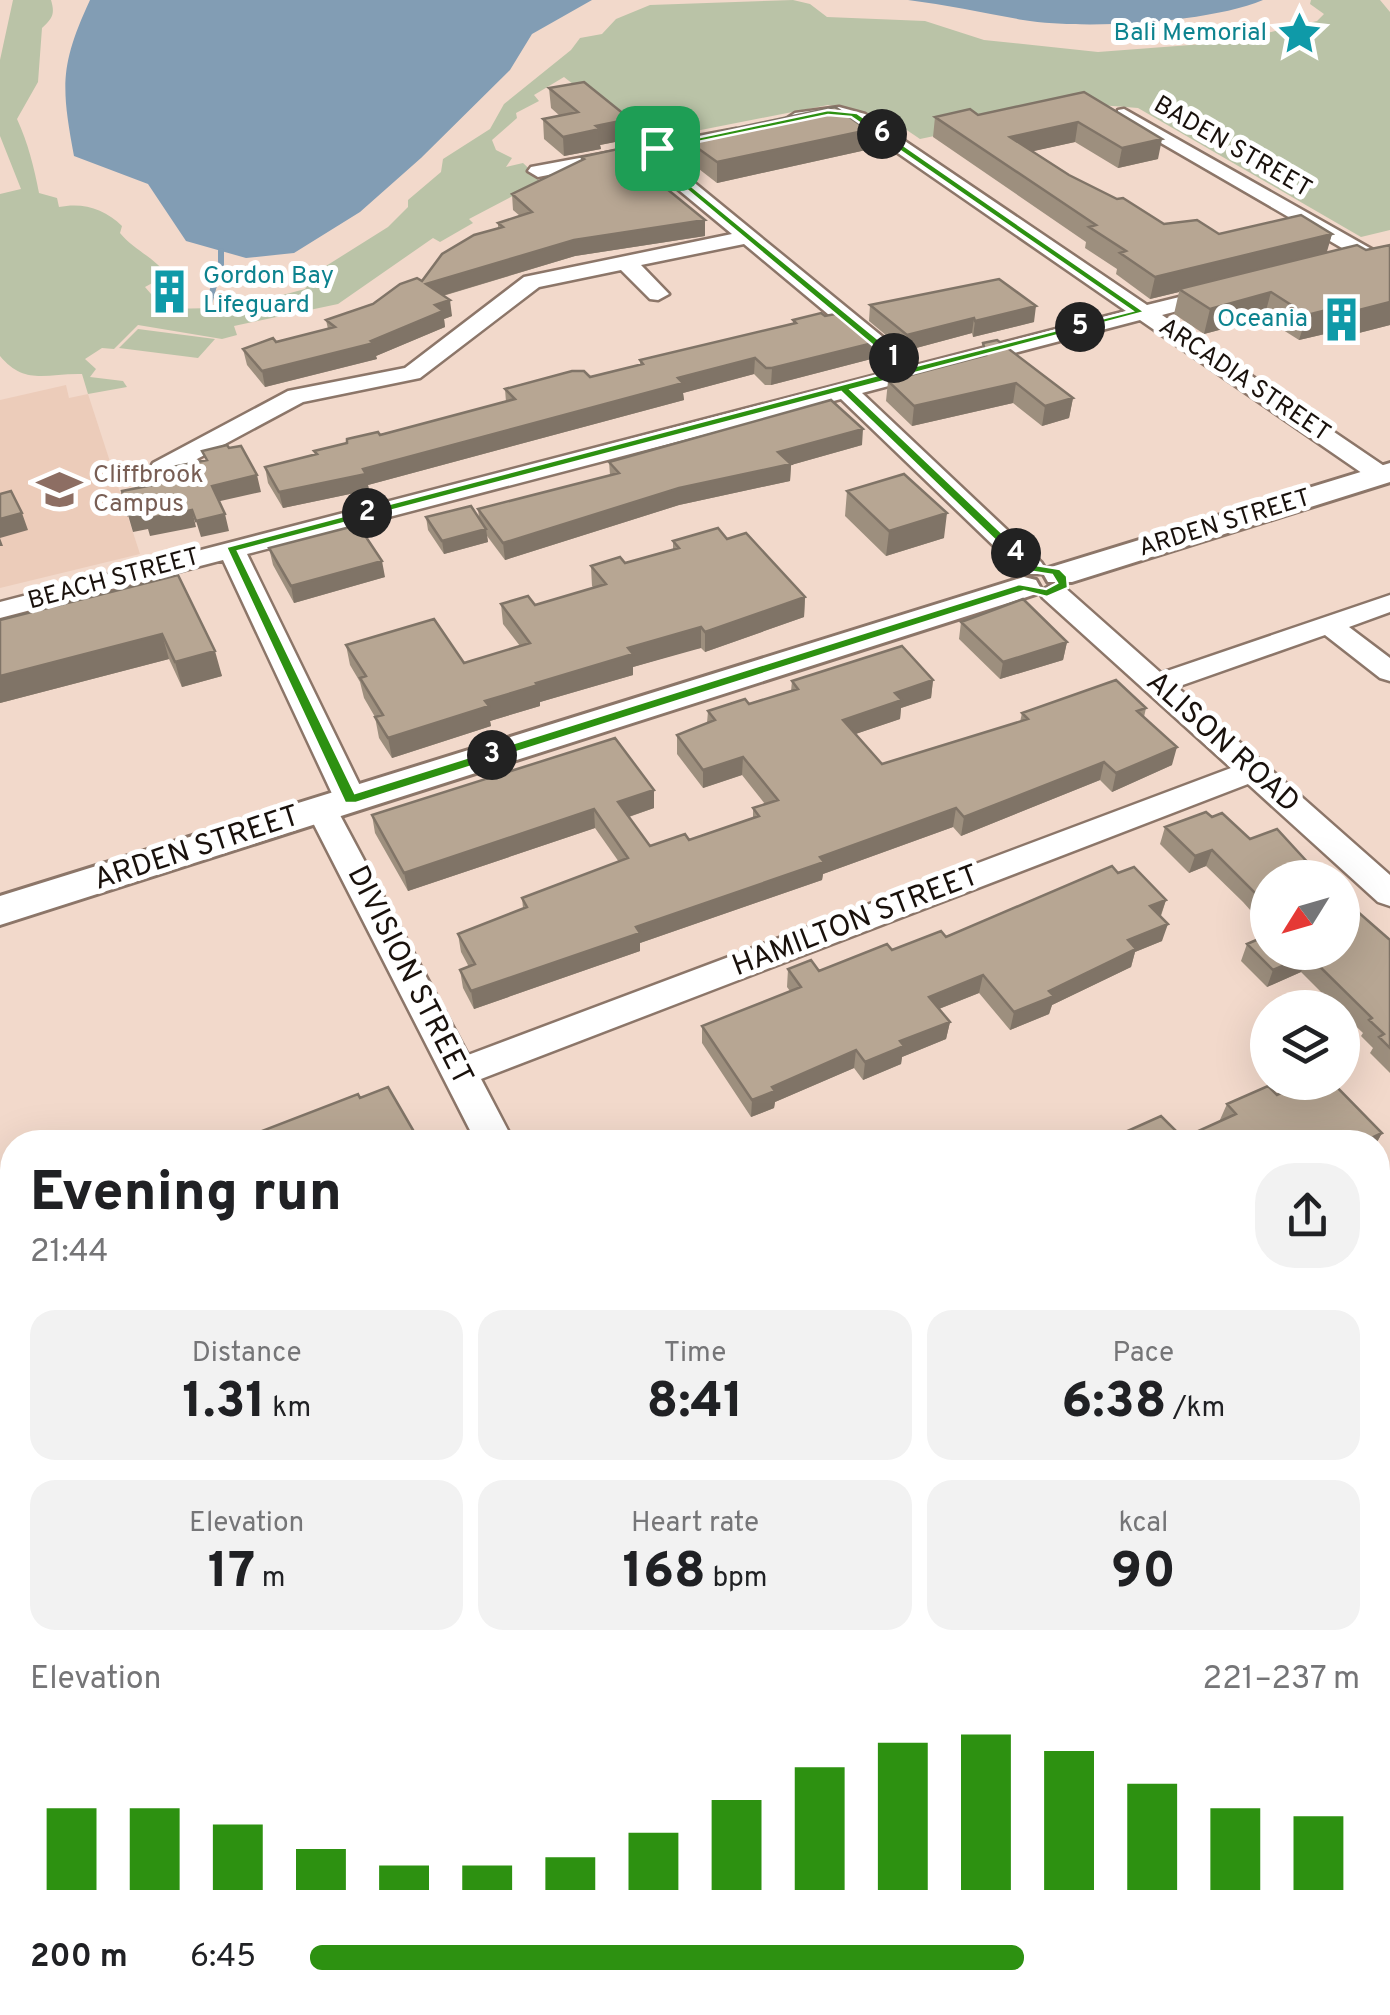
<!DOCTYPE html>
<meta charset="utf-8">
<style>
:root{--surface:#fff;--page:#f2f2f2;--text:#202124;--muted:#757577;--accent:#2d9111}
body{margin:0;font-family:Overpass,sans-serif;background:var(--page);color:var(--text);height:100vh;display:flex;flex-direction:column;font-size:38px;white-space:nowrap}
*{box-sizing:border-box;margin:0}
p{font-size:32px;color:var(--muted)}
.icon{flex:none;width:55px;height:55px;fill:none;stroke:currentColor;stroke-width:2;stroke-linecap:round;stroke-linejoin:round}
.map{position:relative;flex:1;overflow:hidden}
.panel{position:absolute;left:0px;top:1130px;width:1390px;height:885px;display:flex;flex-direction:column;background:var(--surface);border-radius:40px 40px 0 0;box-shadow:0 10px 40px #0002}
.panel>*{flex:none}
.needle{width:65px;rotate:233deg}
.buttons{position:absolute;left:1250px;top:860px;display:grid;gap:20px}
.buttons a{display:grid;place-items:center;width:110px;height:110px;border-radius:50%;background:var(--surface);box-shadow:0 10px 40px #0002;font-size:50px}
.pin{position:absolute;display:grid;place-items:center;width:85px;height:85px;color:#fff;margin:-42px;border-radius:20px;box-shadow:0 5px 15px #0006}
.km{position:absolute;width:50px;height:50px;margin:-25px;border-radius:50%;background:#222;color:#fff;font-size:28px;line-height:50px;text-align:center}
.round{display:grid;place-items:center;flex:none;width:105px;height:105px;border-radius:40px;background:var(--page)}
.head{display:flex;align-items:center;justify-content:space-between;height:170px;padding:0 30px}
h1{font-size:55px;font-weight:800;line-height:75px}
.stats{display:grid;grid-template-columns:repeat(3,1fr);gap:15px;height:170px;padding:10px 30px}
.stats div{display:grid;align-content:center;border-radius:25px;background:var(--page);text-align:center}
.stats b{font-size:50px;font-weight:800}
.stats small{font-size:28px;font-weight:400}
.stats p{font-size:28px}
.chart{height:280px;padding:20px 30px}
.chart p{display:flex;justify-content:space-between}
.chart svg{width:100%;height:180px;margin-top:10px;stroke:var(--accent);stroke-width:6}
ul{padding:0 30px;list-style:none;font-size:32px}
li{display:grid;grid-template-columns:160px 120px 1fr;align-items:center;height:75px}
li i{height:25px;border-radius:12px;background:var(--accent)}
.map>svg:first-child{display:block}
</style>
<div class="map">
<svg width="1390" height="2015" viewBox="0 0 1390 2015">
<rect width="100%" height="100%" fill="#f2d9cb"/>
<path fill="#ecccba" d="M66 385 69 398 88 394 140 554 0 588V400Z"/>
<path fill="#bac3a7" d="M13 0H51C55 14 53 18 42 28L38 82 17 119C28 143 34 167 39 193L57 198 59 207C83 202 105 209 122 226L120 233C134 250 154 257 167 275L145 287 164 309 271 307 279 296 305 289 318 271 388 227 408 207V200L441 172 443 159 490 129 504 104 571 50 580 38 602 34 616 19 650 5 793 0 810 4 827 17 925 21 984 40 1098 52 1230 42 1317 21 1324 14 1310 4 1311 0H1380L1390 12V230L1361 237 1138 108 1087 104 920 139 889 118 828 105 645 141 564 77 534 95 539 101 516 113 517 118 492 140 496 150 512 158 506 167 523 163 539 178 535 188 530 187 469 219 473 223 440 242 433 238 338 304 234 326 237 335 222 339 138 325 114 349 102 348 85 359 96 369 90 377 123 381 127 387 88 394 82 374C47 373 25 386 0 356V194L21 189 0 136V60Z
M138 329 215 339 198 358 119 348Z"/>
<path fill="#829db4" d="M90 0H592L532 34 510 70 421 158 360 212 294 253 246 258 186 241 148 184 74 156C61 86 60 65 90 0Z
M908 0H1263C1208 23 1083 30 1023 20 985 13 947 5 908 0Z"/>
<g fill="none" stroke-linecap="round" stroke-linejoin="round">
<path stroke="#829db4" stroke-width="6" d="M209 304 216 278 208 277 221 266V251"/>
<defs>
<path id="minor" d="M839 107 865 114 1147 305 1220 287 1228 288 1231 293 1228 298 1162 315 1390 470V480H1372L1140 320 862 393 1041 562 1045 568 1041 574H1023L841 399 247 554 367 800 362 807 351 810 340 807 335 800 223 560 0 618V602L895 370 744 244 641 265 669 294 658 300 650 299 621 270 539 287 420 378 303 402 171 473H153L150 468 153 463 288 391 405 368 524 277 732 234 639 157 538 177 528 171 531 167 736 129V137L658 153 917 365 1126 311 853 122 838 118 795 125 786 119 795 113Z
M1124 109 1375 251 1378 255 1375 259H1361L1118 118V110Z
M1053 584 1063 586 1161 673 1390 595V612L1349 627 1390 658V681L1380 678 1325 635 1177 687 1390 875V906L1378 902 1248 784 481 1079 514 1142H476L306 809 311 802 322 798 333 802 468 1055 1231 768 1043 598 1039 592Z
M1390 1245V1280L1378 1284V1249Z
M1378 1412 1390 1417V1467L1378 1462Z
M377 2002H432L426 2015H372Z
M852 2002H908L902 2015H847Z
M942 2002H998L1003 2015H948Z"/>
<path id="major" d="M1390 463V482L1072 582H1048L1044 575 1048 568Z
M1024 577 1036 580 1040 587 1036 594 0 925V896Z"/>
</defs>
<use href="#minor" stroke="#8c7669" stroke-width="5"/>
<use href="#major" stroke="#8c7669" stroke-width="6"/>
<use href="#minor" fill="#fff" fill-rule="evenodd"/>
<use href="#major" fill="#fff" fill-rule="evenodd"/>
</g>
<path fill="#9d8f7e" d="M549 88 630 119V139L600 145 601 149 564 156 544 139 543 119 560 116 551 108Z
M1084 92 1158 159 1118 168 1075 142 1033 151 1069 175 1164 224 1219 234H1332L1326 252 1366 250 1390 245V325L1351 335 1342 330 1299 340 1264 318 1204 334 1174 314 1179 292 1150 299 1116 274 1117 269 1085 248 1086 242 933 137 935 117 978 115Z
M685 139 866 150 717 183 686 159Z
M581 157 705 220V236L575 256 443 296 452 316 444 319 445 327 376 356 377 359 265 387 247 365 243 349 328 329 326 320 373 304 422 281 498 228V223L520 216 513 210 512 194 581 161Z
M870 305 1034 322 973 337 972 333 905 351 869 321Z
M825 316 877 342 875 358 771 385H765L754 374 683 393 684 400 368 485 369 490 283 508 268 483 265 467 315 455 314 451 506 402 505 389 590 377 640 365V360L793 324V320Z
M983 343 1073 398 1069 418 1042 426 1013 403 912 426 886 401 888 381 981 357Z
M862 445 791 465 790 481 679 505 505 560 487 536 488 542 444 554 428 530 426 517 479 518 478 509 610 475 609 462Z
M847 491 944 538 886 556 845 516Z
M727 539 805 597 804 617 705 652 701 648 694 649 633 667V675L540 702V706L490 721 491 726 392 758 379 738 375 717 364 698 360 682 350 665 346 645 464 663 520 646 503 624 501 604 535 605 594 588 592 586 591 566 625 563 673 550V541Z
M269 548 385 577 294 603 273 565Z
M178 575 222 676 182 687 169 659 0 703V620Z
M961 622 1067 642 1063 660 1000 679 959 639Z
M933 680 931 698 901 708 900 719 855 734 882 764 1020 722 1022 713 1146 708 1144 717 1172 765 1112 792 1100 780 961 836 953 827 823 874 822 880 640 943V951L474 1009 463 988 460 970 469 967 461 952 458 934 523 908 522 898 619 862 595 828 408 891 375 833 372 815 654 790V808L629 817 650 846 689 840 753 818V808L765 804 742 775 703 788 677 754V735L707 723 708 711 749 704 791 691 792 681Z
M1165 827 1268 878V952L1390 940V1073L1370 1053 1373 1048 1361 1036 1363 1033 1342 1013V1008H1337L1301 972 1267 987 1241 961 1247 944 1262 938 1265 930 1267 929 1243 902 1206 866 1189 873 1160 844Z
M1118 873 1166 900 1161 916 1162 941 1135 952 1131 967 1052 1005 1049 1014 1010 1030 979 993 939 1009 950 1022 946 1039 902 1057 901 1064 863 1080 854 1068 775 1102 774 1108 751 1117 702 1043V1026L790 991 787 987 788 969 819 971 946 937Z
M1277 1095 1382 1133 1377 1142H1103L1183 1138 1219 1122 1227 1104Z
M1390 1326V1368L1378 1354V1335L1380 1331Z
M1378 1517 1380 1521 1390 1525V1702L1378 1683Z
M1390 1718V1763L1378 1743V1728Z
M1390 1818V1832L1384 1823Z
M1049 2002H1223L1229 2015H1055Z"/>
<path fill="#807467" d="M630 119V139L600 145 601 149 564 156 563 137 596 126Z
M1078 122 1075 142 1007 157 1010 137Z
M868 130 866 150 717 183V162Z
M1162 139 1158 159 1118 168 1122 148Z
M705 220V236L575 256 428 300 426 284 574 240Z
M1332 234 1326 255 1179 289V292L1150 299 1155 277Z
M1271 292 1264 318 1204 334 1210 309Z
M450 300 452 316 444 319 445 327 376 356 377 359 265 387 262 371 371 341 435 305Z
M1390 302V325L1351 335 1359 310Z
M1350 304 1342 330 1299 340 1307 315Z
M1036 306 1034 322 973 337 975 321Z
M974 318 972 333 905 351 907 335Z
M877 342 875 358 771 385 772 368Z
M755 358 754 374 683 393 684 400 368 485 369 490 283 508 279 492 363 469 678 378Z
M1016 383 1013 403 912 426 914 406Z
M1073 398 1069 418 1042 426 1045 406Z
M863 429 862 445 791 465 790 481 679 505 505 560 503 543 778 452Z
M257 475 261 492 216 502 212 486Z
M192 510 196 527 150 536 148 529 133 532 128 515 143 512Z
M22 513 28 530 0 538 3 546H0V519Z
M947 513 944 538 886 556 889 531Z
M225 514 229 531 201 537 196 521Z
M486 529 488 542 444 554 442 541Z
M382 561 385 577 294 603 291 586Z
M805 597 804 617 705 652V632Z
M701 627V648L633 667V675L540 702V706L490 721 491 726 392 758 388 738 628 648Z
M162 634 169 659 0 703V676Z
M1067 642 1063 660 1000 679 1003 662Z
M215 651 222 676 182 687 175 662Z
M933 680 931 698 901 708 900 719 841 739 843 720 895 693Z
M1177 747 1172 765 1112 792 1116 773Z
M743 757 742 775 703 788V770Z
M1104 762 1100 780 961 836 964 817Z
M654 790V808L619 820 618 802Z
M956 808 953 827 823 874 822 880 640 943V951L474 1009 471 991 820 857Z
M594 809 595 828 408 891 404 873Z
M1212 850 1206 866 1189 873 1195 856Z
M1166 900 1160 917 1150 906Z
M1168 924 1162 941 1135 952 1131 967 1052 1005 1049 1014 1010 1030 1014 1012 1128 940Z
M1308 955 1301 972 1267 987 1273 970Z
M983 975 979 993 926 1014 929 997Z
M950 1022 946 1039 902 1057 901 1064 863 1080 865 1062 900 1041Z
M856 1050 854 1068 775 1102 774 1108 751 1117 752 1100 772 1087Z
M1382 1133 1377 1142H1362Z
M1390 1183V1188L1385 1196 1378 1203V1197L1380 1192Z
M638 2002H646L637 2015H629Z"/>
<path fill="#b7a693" stroke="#807467" stroke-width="2.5" d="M584 82 630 119 596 126 600 129 563 137 543 119 578 112 549 88Z
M1084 92 1162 139 1122 148 1078 122 1010 137 1069 175 1117 199 1123 198 1164 224 1197 220 1219 234 1301 215 1332 234 1155 277 1120 253 1126 251 1089 227 1096 225 935 117 970 109 978 115Z
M835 107 868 130 717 162 685 139Z
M618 149 705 220 574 240 426 284 450 300 435 305 443 311 371 341 374 343 262 371 243 349 273 338 276 342 335 327 326 320 373 304 400 284 417 278 422 281 442 254 474 235 503 227 498 223 532 212 512 194 584 159 581 157Z
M1357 245 1366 250 1390 245V302L1359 310 1350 304 1307 315 1271 292 1210 309 1179 289Z
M999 279 1036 306 975 321 974 318 907 335 870 305Z
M821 313 825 316 841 313 877 342 772 368H766L755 358 678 378 683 383 363 469 366 474 279 492 265 467 317 454 314 451 347 443V439L378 432 380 435 515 399 505 389 572 371H584L590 377 643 364 640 360 796 323 793 320Z
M997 340 1073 398 1045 406 1016 383 914 406 888 381 986 355 983 343Z
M831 400 863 429 778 452 791 464 679 488 503 543 478 509 619 473 609 462Z
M227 445 229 448 241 446 257 475 212 486 225 514 196 521 192 510 145 519 143 512 128 515 122 491 168 482 166 477 172 476 168 468 207 460 202 451Z
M904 474 947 513 889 531 847 491Z
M11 491 22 513 0 519V494Z
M471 506 486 529 442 541 426 517Z
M358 525 382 561 291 586 269 548Z
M718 528 727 539 746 533 805 597 705 632 701 627 694 629 628 648 633 654 536 683 538 685 485 701 489 706 388 738 375 717 383 715 360 678 366 676 346 645 434 619 464 663 530 643 501 604 528 596 535 605 606 584 591 566 620 557 625 563 679 548 673 541Z
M178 575 215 651 175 662 162 634 0 676V620Z
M1023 599 1067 642 1003 662 961 622Z
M902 646 933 680 895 693 902 700 843 720 882 764 1028 719 1022 713 1116 680 1146 708 1137 711 1177 747 1116 773 1104 762 964 817 956 808 820 857 824 862 636 927 640 933 471 991 460 970 475 964 458 934 527 907 522 898 628 858 594 809 404 873 372 815 615 738 654 790 618 802 650 846 685 834 689 840 759 816 753 808 778 800 743 757 703 770 677 735 715 720 708 711 745 699 749 704 798 689 792 681Z
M1206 812 1212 817 1222 813 1250 839 1277 829 1322 878H1268V906L1212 850 1195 856 1165 827Z
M1112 866 1118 873 1134 867 1166 900 1150 906 1168 924 1128 940 1136 949 1049 991 1054 996 1014 1012 983 975 929 997 950 1022 900 1041 904 1046 865 1062 856 1050 772 1087 775 1091 752 1100 702 1026 801 987 788 969 811 960 819 971 887 944 892 950 941 931 946 937Z
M1342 898 1390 940V1048L1379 1037 1384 1034 1369 1020 1372 1018 1308 955 1273 970 1247 944 1268 935V952H1342Z
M1304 1082H1332L1382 1133 1363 1142H1103L1161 1116 1183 1138 1236 1114 1227 1104 1268 1086 1277 1095Z
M388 1087 420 1142H257L254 1134 358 1094 360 1098Z
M1378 1158 1390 1172V1183L1380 1192 1378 1190Z
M1390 1326V1342L1380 1331Z
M1378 1517 1380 1521 1385 1518 1390 1525V1666L1378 1647Z
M494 2002H638L629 2015H485Z
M691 2002H849L845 2015H696L688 2009Z
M1062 2002H1223L1229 2015H1128L1127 2012 1120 2015H1068Z"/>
<path fill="#2d9111" stroke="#fff" stroke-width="2.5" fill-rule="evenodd" d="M828 110 857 113 1145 312 851 390 1036 565 1060 569 1067 576 1068 588 1047 597 1024 591 356 803H345L226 547 901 369 639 150ZM828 115 851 117 1132 311 912 367 650 152ZM841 392 1027 571 1052 575 1057 583 1046 589 1019 584 355 793 238 551Z"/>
<defs>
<symbol id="sight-bare" viewBox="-9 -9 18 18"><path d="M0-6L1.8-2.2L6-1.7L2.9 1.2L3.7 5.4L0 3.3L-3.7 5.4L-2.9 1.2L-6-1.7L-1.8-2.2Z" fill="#0f9aa8" stroke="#fff" stroke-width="2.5" paint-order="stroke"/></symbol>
<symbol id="building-bare" viewBox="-9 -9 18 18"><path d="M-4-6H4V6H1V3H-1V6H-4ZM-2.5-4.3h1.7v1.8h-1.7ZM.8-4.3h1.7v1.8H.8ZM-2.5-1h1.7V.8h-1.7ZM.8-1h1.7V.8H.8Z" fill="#0f9aa8" stroke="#fff" stroke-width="2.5" paint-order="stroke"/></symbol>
<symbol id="university-bare" viewBox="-9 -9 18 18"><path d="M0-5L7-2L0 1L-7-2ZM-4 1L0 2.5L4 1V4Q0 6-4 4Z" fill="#8d6e63" stroke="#fff" stroke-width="2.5" paint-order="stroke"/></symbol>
</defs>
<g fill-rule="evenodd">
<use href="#sight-bare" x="1268" y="2" width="63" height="63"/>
<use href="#building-bare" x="138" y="260" width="63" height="63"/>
<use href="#building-bare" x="1310" y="288" width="63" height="63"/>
<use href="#university-bare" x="28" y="458" width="63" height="63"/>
</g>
<g text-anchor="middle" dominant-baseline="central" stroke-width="10" stroke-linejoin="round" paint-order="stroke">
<g font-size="25" fill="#0d838f" stroke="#fff" text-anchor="end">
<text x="1267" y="34">Bali Memorial</text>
<text x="203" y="277" text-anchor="start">Gordon Bay<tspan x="203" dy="29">Lifeguard</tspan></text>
<text x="1308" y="320">Oceania</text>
</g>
<g font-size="25" fill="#19110c" stroke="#fff">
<text transform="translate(1232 148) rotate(30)">BADEN STREET</text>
<text transform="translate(1244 381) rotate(34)">ARCADIA STREET</text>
<text transform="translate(1225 524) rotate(-17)">ARDEN STREET</text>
<text transform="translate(114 580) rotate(-15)">BEACH STREET</text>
</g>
<g font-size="25" fill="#785e54" stroke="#fff" text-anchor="start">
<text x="93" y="476">Cliffbrook<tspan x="93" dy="29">Campus</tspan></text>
</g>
<g font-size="30" fill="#19110c" stroke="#fff">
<text transform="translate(1222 743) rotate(42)">ALISON ROAD</text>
<text transform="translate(197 849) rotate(-18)">ARDEN STREET</text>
<text transform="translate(856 922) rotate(-21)">HAMILTON STREET</text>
<text transform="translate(409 976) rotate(63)">DIVISION STREET</text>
</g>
</g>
</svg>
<div class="buttons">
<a><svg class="needle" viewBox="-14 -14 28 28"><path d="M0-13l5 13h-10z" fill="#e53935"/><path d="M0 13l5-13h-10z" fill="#757577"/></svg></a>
<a><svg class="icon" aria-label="layers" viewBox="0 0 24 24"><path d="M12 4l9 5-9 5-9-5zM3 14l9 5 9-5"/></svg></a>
</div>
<div class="pin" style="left:657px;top:148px;background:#1e9e55"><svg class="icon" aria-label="arrive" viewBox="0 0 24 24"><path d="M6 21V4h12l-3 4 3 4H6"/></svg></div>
<b class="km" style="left:894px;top:358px">1</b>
<b class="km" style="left:367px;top:513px">2</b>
<b class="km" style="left:492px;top:755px">3</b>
<b class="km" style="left:1016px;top:553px">4</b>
<b class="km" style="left:1080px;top:327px">5</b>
<b class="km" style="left:882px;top:134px">6</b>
<section class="panel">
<div class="head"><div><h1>Evening run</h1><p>21:44</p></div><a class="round"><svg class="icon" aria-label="share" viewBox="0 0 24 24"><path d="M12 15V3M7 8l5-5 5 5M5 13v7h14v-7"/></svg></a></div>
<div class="stats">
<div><p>Distance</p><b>1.31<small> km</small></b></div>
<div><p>Time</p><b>8:41</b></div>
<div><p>Pace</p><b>6:38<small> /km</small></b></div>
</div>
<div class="stats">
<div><p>Elevation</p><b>17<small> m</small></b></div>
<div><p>Heart rate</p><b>168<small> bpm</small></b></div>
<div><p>kcal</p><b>90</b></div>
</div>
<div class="chart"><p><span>Elevation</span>221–237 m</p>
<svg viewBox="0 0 160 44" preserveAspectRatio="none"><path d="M5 44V24M15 44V24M25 44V28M35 44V34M45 44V38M55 44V38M65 44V36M75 44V30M85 44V22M95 44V14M105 44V8M115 44V6M125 44V10M135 44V18M145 44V24M155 44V26"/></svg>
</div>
<ul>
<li><b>200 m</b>6:45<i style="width:68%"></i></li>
</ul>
</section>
</div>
